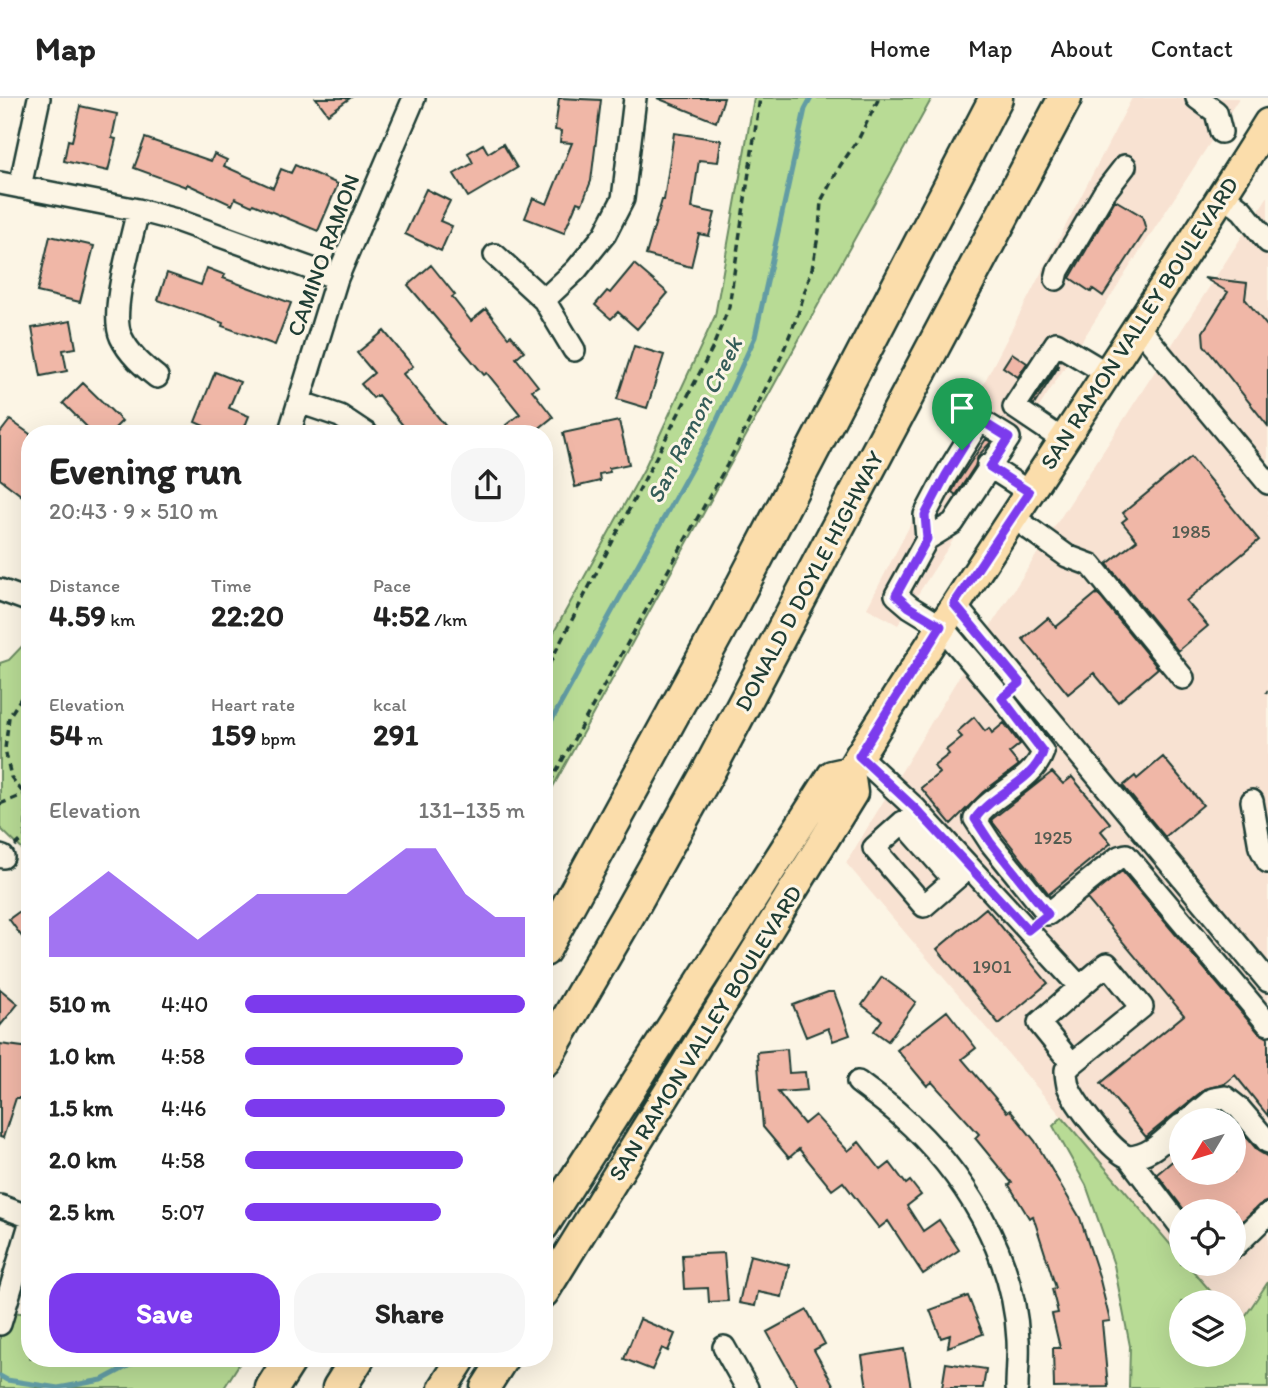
<!DOCTYPE html>
<meta charset="utf-8">
<style>
:root{--surface:#fff;--page:#f6f6f6;--text:#222;--muted:#767676;--line:#e0e0e0;--accent:#7c3aed}
body{margin:0;font-family:Itim,sans-serif;background:var(--page);color:var(--text);height:100vh;display:flex;flex-direction:column;font-size:26px;white-space:nowrap}
*{box-sizing:border-box;margin:0}
p{font-size:23px;color:var(--muted)}
.icon{flex:none;width:38px;height:38px;fill:none;stroke:currentColor;stroke-width:2;stroke-linecap:round;stroke-linejoin:round}
.map{position:relative;flex:1;overflow:hidden}
.details{position:absolute;left:21px;top:327px;width:532px;height:942px;display:flex;flex-direction:column;background:var(--surface);border-radius:28px;box-shadow:0 7px 28px #0002}
.details>*{flex:none}
.needle{width:46px;rotate:232deg}
.controls{position:absolute;left:1169px;top:1010px;display:grid;gap:14px}
.controls a{display:grid;place-items:center;width:77px;height:77px;border-radius:50%;background:var(--surface);box-shadow:0 7px 28px #0002;font-size:35px}
.pin{position:absolute;display:grid;place-items:center;width:60px;height:60px;color:#fff;margin:-72px -30px;border-radius:50% 50% 50% 0;rotate:-45deg;box-shadow:0 0 7px #0007}
.pin .icon{rotate:45deg}
.round{display:grid;place-items:center;flex:none;width:74px;height:74px;border-radius:28px;background:var(--page)}
.overview{display:flex;align-items:center;justify-content:space-between;height:119px;padding:0 28px}
h1{font-size:38px;font-weight:700;line-height:52px}
.stats{display:grid;grid-template-columns:repeat(3,1fr);gap:10px;height:119px;padding:7px 28px}
.stats div{display:grid;align-content:center}
.stats b{font-size:30px;font-weight:700}
.stats small{font-size:19px;font-weight:400}
.stats p{font-size:19px}
.chart{height:196px;padding:14px 28px}
.chart p{display:flex;justify-content:space-between}
.chart svg{width:100%;height:126px;margin-top:7px;fill:var(--accent);opacity:.7}
.action{display:flex;gap:14px;margin-top:auto;padding:14px 28px}
.action a{flex:1;height:80px;border-radius:28px;background:var(--accent);color:#fff;font-size:28px;font-weight:700;line-height:80px;text-align:center}
.action a+a{background:var(--page);color:var(--text)}
ul{padding:0 28px;list-style:none;font-size:23px}
li{display:grid;grid-template-columns:112px 84px 1fr;align-items:center;height:52px}
li i{height:18px;border-radius:9px;background:var(--accent)}
header{display:flex;align-items:center;gap:42px;box-sizing:border-box;height:98px;padding:0 35px;background:var(--surface);border-bottom:2px solid var(--line)}
header strong{font-size:33px}
nav{display:flex;gap:38px;margin-inline-start:auto;font-size:24px}
.map>svg:first-child{display:block}
</style>
<header>
<strong>Map</strong>
<nav><a>Home</a><a>Map</a><a>About</a><a>Contact</a></nav>
</header>
<div class="map">
<svg width="1268" height="1290" viewBox="0 0 1268 1290">
<rect width="100%" height="100%" fill="#fcf5e5"/>
<filter id="ink" filterUnits="userSpaceOnUse"><feTurbulence type="fractalNoise" baseFrequency=".0143" numOctaves="2"/><feDisplacementMap in="SourceGraphic" scale="14" xChannelSelector="R" yChannelSelector="G"/><feConvolveMatrix kernelMatrix="1 2 1 2 8 2 1 2 1" color-interpolation-filters="sRGB"/></filter>
<g filter="url(#ink)">
<path fill="#f8e2d2" fill-rule="evenodd" d="M1132 0H1239L898 527 867 510Z
M1268 98V1184L1239 1227 1234 1220V1204H1220L1187 1166H1234V1113H1181V1159L846 765 977 549ZM1181 1022H1234V1074H1181Z"/>
<path fill="#b8db95" stroke="#6c8c64" stroke-width="2" d="M754 0H932L544 705V552L644 371 715 218Z
M29 541 30 543V763L28 757 0 730V565L9 562Z
M1062 1019 1181 1159V1166H1187L1220 1204H1181V1256H1234V1220L1240 1226 1268 1184V1290H1129L1130 1248 1114 1167 1086 1087 1053 1028Z
M0 1213 30 1216V1260H243L224 1290H0Z"/>
<g fill="none" stroke-linecap="round" stroke-linejoin="round">
<path stroke="#629ca4" stroke-width="5" d="M544 636 711 335 755 239 805 11 811 0
M0 1278 7 1282 58 1290 102 1282 143 1260"/>
</g>
<path fill="#f0b7a7" stroke="#1f3d34" stroke-width="2" d="M316 0H350L328 16Z
M559 0 601 2 591 83 582 106 577 104 564 135 525 120 533 100 547 106 572 45 560 44 561 33 555 32Z
M657 0H724L716 24Z
M80 8 117 16 112 40 116 41 108 73 64 63 68 42 72 43Z
M674 35 721 42 718 64 699 62 692 110 715 115 709 138 699 136 691 169 646 157 662 102H664Z
M145 40 211 63 214 56 227 62 224 68 273 90 281 71 291 75 295 67 338 86 318 133 253 106 252 108 235 100 232 107 187 86 186 89 134 70Z
M483 46 488 55 503 46 517 70 468 99 454 76 473 65 468 55Z
M426 91 450 103 440 123 452 128 441 153 405 136Z
M1115 102 1142 118 1146 132 1103 198 1093 191 1091 194 1070 180Z
M50 138 94 148 80 204 37 194Z
M634 166 668 195 637 231 618 214 611 221 595 207 607 193 610 195Z
M431 167 455 197 452 199 471 223 486 211 508 239 511 237 524 253 516 260 538 288 532 292 553 319 532 336H513L506 327 520 316 487 275 484 277 408 187Z
M207 170 225 177 223 180 291 205 275 247 222 228 223 225 158 202 167 175 201 187Z
M1204 180 1247 185 1245 201 1268 229V328L1204 247 1203 234 1228 194Z
M71 223 76 250 63 252 67 273 41 278 32 230Z
M384 233 413 268 403 276 452 336H410L378 297 373 300 361 286 374 275 357 255Z
M634 248 664 257 647 310 617 301Z
M1012 255 1027 265 1018 279 1003 269Z
M1058 267 1059 268 1034 307 1032 305Z
M215 274 240 284 229 310 249 318 242 336H201L204 328 195 324Z
M83 285 122 323 109 336H94L63 305Z
M10 322 30 336V404L0 381V335Z
M619 323 629 366 609 370 610 374 599 376 600 383 575 389 563 335Z
M986 341 991 344 978 358 975 368 956 397 952 394 956 386Z
M1191 359 1259 442 1186 503 1208 528 1178 553 1107 466 1137 442 1122 424 1127 420 1123 415Z
M1097 495 1158 570 1118 604 1094 575 1068 596 1023 541 1048 520 1056 529Z
M974 619 985 633 989 630 992 635 1004 625 1020 646 1009 655 1019 667 983 694 951 726 921 690 939 675 934 668 949 656 946 652 962 639 957 634Z
M1163 659 1203 707 1165 739 1123 688 1135 678 1137 681Z
M1052 674 1063 686 1072 679 1110 725 1101 733 1111 745 1049 796 991 722Z
M1122 773 1258 934 1268 940V1018L1235 977 1224 986 1205 991 1146 1039 1101 985 1184 917 1087 801Z
M30 806V850L9 821Z
M986 810 1048 885 999 926 937 851Z
M882 879 916 904 888 943 874 933 882 922 862 907Z
M0 891 18 906 0 928Z
M828 894H834L850 937 833 943 828 930 806 939 793 907Z
M947 913 976 950 962 961 1007 1014 1010 1012 1035 1043 1080 1120 1099 1178 1110 1223 1102 1224 1108 1289 1054 1290 1053 1250H1060L1052 1216 1058 1215 1052 1191 1056 1190 1033 1118 1029 1120 1009 1087 1012 1085 975 1040 979 1036 932 984 927 988 897 952Z
M0 946 30 950V970L26 969 21 1000H16L3 1040 0 1039Z
M787 951 789 975 805 974 807 992 778 994 804 1026 815 1017 848 1053 859 1044 881 1072 890 1065 906 1086 910 1083 921 1097 907 1108 923 1133 939 1122 959 1152 923 1176 888 1123 879 1130 843 1084 832 1092 799 1051 789 1060 763 1029 757 954Z
M1234 1024 1258 1053 1268 1059V1103L1259 1107 1234 1131V1113H1185L1157 1076 1181 1056V1074H1234Z
M724 1155 728 1203 709 1204 708 1190 684 1191 682 1157Z
M750 1157 789 1167 782 1199 758 1194 755 1208 739 1205Z
M968 1198 983 1236 948 1249 950 1237 941 1240 930 1212Z
M807 1212 825 1246 814 1252 835 1290H798L767 1234Z
M640 1221 675 1236 668 1253 662 1250 652 1272 624 1261Z
M904 1251 911 1290H867L862 1258Z
M946 1265 986 1271 983 1290H942Z"/>
<g fill="none" stroke-linecap="round" stroke-linejoin="round">
<defs>
<path id="minor" d="M1197 0 1216 14 1221 34
M0 85 138 112 176 122 337 180
M20 89 39 0
M1223 97 1242 112 1268 144
M138 112C132 141 109 214 121 239 129 256 143 268 157 279
M495 157 544 202 574 252
M1056 181 1058 173 1104 95 1125 68
M544 202 576 172 605 136 623 101 635 0
M1139 230 1268 385
M299 304 340 318 367 336
M289 336 337 180 414 0
M1063 342 1014 309 1056 245 1108 276
M1029 394 990 369 1009 340 980 322 946 377 925 417 927 441 896 497 910 509 941 528 1002 600 1043 654C1033 684 992 695 975 721L990 744 1048 816 1119 759 1126 757 1268 926
M1013 419 1067 458 1091 467 1183 580
M927 441 953 425 990 369 988 367
M0 492 30 503
M954 506 1268 883
M859 658 916 711 1080 889 1107 866 1142 909 1072 966 1039 925 1080 889
M1252 703 1260 749 1268 764
M0 758 3 759
M954 782 903 724 874 750 924 808 969 769
M1072 966 1066 972C1066 977 1067 983 1068 988 1075 1005 1112 1054 1128 1059L1181 1129
M858 984C872 995 887 1005 900 1017 964 1074 1014 1155 1018 1242 1019 1258 1017 1274 1017 1290
M1188 1022 1213 1001 1225 999 1239 1010 1268 1044
M1128 1059C1150 1059 1165 1041 1181 1027
M0 1108 30 1119
M1234 1149 1268 1116
M0 1226 30 1126
M724 1249 747 1290"/>
<path id="major" d="M544 1128 832 677 850 673
M544 1195 853 695 850 673 859 658C993 445 1135 238 1268 25
M443 1290 462 1260
M485 1290 504 1260"/>
<path id="highway" d="M544 852 728 515 996 0
M544 962 631 812 708 674 1065 0
M272 1290 291 1260
M339 1290 358 1260"/>
</defs>
<use href="#minor" stroke="#1f3d34" stroke-width="26"/>
<use href="#major" stroke="#1f3d34" stroke-width="33"/>
<use href="#highway" stroke="#1f3d34" stroke-width="37"/>
<path stroke="#1f3d34" stroke-width="3.5" stroke-dasharray="7 5" stroke-linecap="butt" d="M544 576 712 251 729 209 760 0
M1266 593 1268 594
M544 695 727 367 778 266 797 219 812 171 819 133 821 103 840 68 859 40 879 0
M0 706 30 694
M15 748 25 739 27 709 24 696 11 679 5 651 9 619 30 586"/>
<use href="#minor" stroke="#fcf5e5" stroke-width="21"/>
<use href="#major" stroke="#fbddab" stroke-width="28"/>
<use href="#highway" stroke="#fbddab" stroke-width="32"/>
</g>
</g>
<g fill="none" stroke-linecap="round" stroke-linejoin="round" filter="url(#ink)">
<defs>
<path id="route" d="M980 322 1009 340 990 369 1029 394 954 506 1020 585 1002 600 1043 654C1033 685 992 695 975 721L990 744 1048 816 1028 832 916 711 859 658 941 528 909 509 896 497 927 441 925 417 946 377Z"/>
</defs>
<use href="#route" stroke="#fff" stroke-width="14"/>
<use href="#route" stroke="#7c3aed" stroke-width="9"/>
</g>
<g text-anchor="middle" dominant-baseline="central" stroke-width="6" stroke-linejoin="round" paint-order="stroke">
<g font-size="19" fill="#535c51">
<text x="1191" y="433">1985</text>
<text x="1053" y="739">1925</text>
<text x="992" y="868">1901</text>
</g>
<g font-size="23" fill="#1f3d34" stroke="#fcf5e5">
<text transform="translate(323 157) rotate(-70)">CAMINO RAMON</text>
<text transform="translate(1139 225) rotate(-57)">SAN RAMON VALLEY BOULEVARD</text>
<text transform="translate(809 483) rotate(-62)">DONALD D DOYLE HIGHWAY</text>
<text transform="translate(705 935) rotate(-58)">SAN RAMON VALLEY BOULEVARD</text>
</g>
<g font-size="24" font-style="italic" fill="#355d59" stroke="#fcf5e5">
<text transform="translate(694 322) rotate(-63)">San Ramon Creek</text>
</g>
</g>
</svg>
<div class="controls">
<a><svg class="needle" viewBox="-14 -14 28 28"><path d="M0-13l5 13h-10z" fill="#e53935"/><path d="M0 13l5-13h-10z" fill="#767676"/></svg></a>
<a><svg class="icon" aria-label="locate" viewBox="0 0 24 24"><circle cx="12" cy="12" r="6"/><path d="M12 2v4M12 18v4M2 12h4M18 12h4"/></svg></a>
<a><svg class="icon" aria-label="layers" viewBox="0 0 24 24"><path d="M12 4l9 5-9 5-9-5zM3 14l9 5 9-5"/></svg></a>
</div>
<div class="pin" style="left:962px;top:352px;background:#1e9e55"><svg class="icon" aria-label="arrive" viewBox="0 0 24 24"><path d="M6 21V4h12l-3 4 3 4H6"/></svg></div>
<section class="details">
<div class="overview"><div><h1>Evening run</h1><p>20:43 · 9 × 510 m</p></div><a class="round"><svg class="icon" aria-label="share" viewBox="0 0 24 24"><path d="M12 15V3M7 8l5-5 5 5M5 13v7h14v-7"/></svg></a></div>
<div class="stats">
<div><p>Distance</p><b>4.59<small> km</small></b></div>
<div><p>Time</p><b>22:20</b></div>
<div><p>Pace</p><b>4:52<small> /km</small></b></div>
</div>
<div class="stats">
<div><p>Elevation</p><b>54<small> m</small></b></div>
<div><p>Heart rate</p><b>159<small> bpm</small></b></div>
<div><p>kcal</p><b>291</b></div>
</div>
<div class="chart"><p><span>Elevation</span>131–135 m</p>
<svg viewBox="0 0 160 44" preserveAspectRatio="none"><path d="M0 44V30L10 22L20 14L30 22L40 30L50 38L60 30L70 22L80 22L90 22L100 22L110 14L120 6L130 6L140 22L150 30L160 30V44z"/></svg>
</div>
<ul>
<li><b>510 m</b>4:40<i style="width:100%"></i></li>
<li><b>1.0 km</b>4:58<i style="width:78%"></i></li>
<li><b>1.5 km</b>4:46<i style="width:93%"></i></li>
<li><b>2.0 km</b>4:58<i style="width:78%"></i></li>
<li><b>2.5 km</b>5:07<i style="width:70%"></i></li>
</ul>
<div class="action"><a>Save</a><a>Share</a></div>
</section>
</div>
